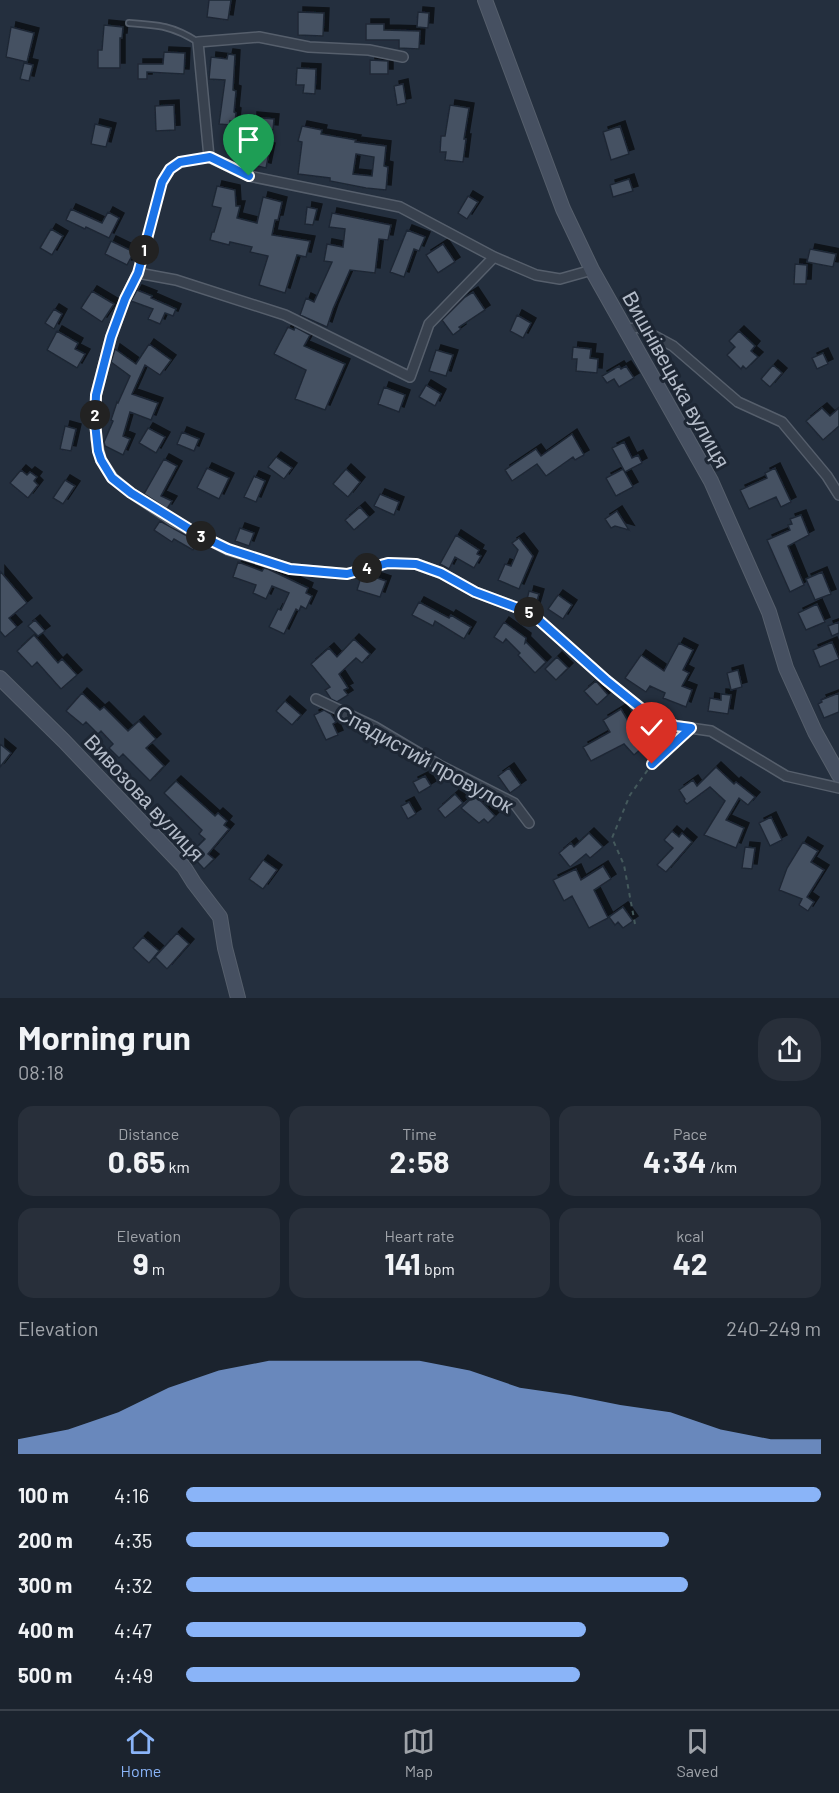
<!DOCTYPE html>
<meta charset="utf-8">
<style>
:root{--surface:#1b232e;--page:#282f3a;--text:#f1f3f6;--muted:#a0a4aa;--line:#39404a;--accent:#8ab4f8}
body{margin:0;font-family:Barlow,sans-serif;background:var(--page);color:var(--text);height:100vh;display:flex;flex-direction:column;font-size:22px;white-space:nowrap}
*{box-sizing:border-box;margin:0}
p{font-size:20px;color:var(--muted)}
.icon{flex:none;width:33px;height:33px;fill:none;stroke:currentColor;stroke-width:2;stroke-linecap:round;stroke-linejoin:round}
.map{position:relative;height:998px;overflow:hidden}
.side{display:flex;flex-direction:column;background:var(--surface);flex:1}
.side>*{flex:none}
.pin{position:absolute;display:grid;place-items:center;width:51px;height:51px;color:#fff;margin:-62px -26px;border-radius:50% 50% 50% 0;rotate:-45deg;box-shadow:0 0 6px #0007}
.pin .icon{rotate:45deg}
.km{position:absolute;width:30px;height:30px;margin:-15px;border-radius:50%;background:#222;color:#fff;font-size:16px;line-height:30px;text-align:center}
.round{display:grid;place-items:center;flex:none;width:63px;height:63px;border-radius:24px;background:var(--page)}
.overview{display:flex;align-items:center;justify-content:space-between;height:102px;padding:0 18px}
h1{font-size:33px;font-weight:700;line-height:45px}
.stats{display:grid;grid-template-columns:repeat(3,1fr);gap:9px;height:102px;padding:6px 18px}
.stats div{display:grid;align-content:center;border-radius:15px;background:var(--page);text-align:center}
.stats b{font-size:30px;font-weight:700}
.stats small{font-size:16px;font-weight:400}
.stats p{font-size:16px}
.chart{height:168px;padding:12px 18px}
.chart p{display:flex;justify-content:space-between}
.chart svg{width:100%;height:108px;margin-top:6px;fill:var(--accent);opacity:.7}
ul{padding:0 18px;list-style:none;font-size:20px}
li{display:grid;grid-template-columns:96px 72px 1fr;align-items:center;height:45px}
li i{height:15px;border-radius:8px;background:var(--accent)}
.tab-bar{display:flex;justify-content:space-around;align-items:center;height:84px;border-top:2px solid var(--line);background:var(--surface);font-size:16px;color:var(--muted)}
.tab-bar a{display:grid;justify-items:center;gap:3px}
.tab-bar .current{color:var(--accent)}
.map>svg:first-child{display:block}
</style>
<div class="map">
<svg width="839" height="998" viewBox="0 0 839 998">
<defs>
<filter id="shadow"><feDropShadow dx="5" dy="-5" stdDeviation="0" flood-color="#0009"/></filter>
</defs>
<rect width="100%" height="100%" fill="#242f3e"/>
<path fill="#455162" stroke="#1f2835" stroke-width="1.5" fill-rule="evenodd" filter="url(#shadow)" d="M209 0H231L228 20 207 17Z
M298 12 324 13 323 36 298 35Z
M418 12 429 13 428 28 417 27Z
M366 24H384V30L420 31 419 49 399 48V40H366Z
M104 25 123 27 122 38H120V68H98V50H102Z
M11 27 34 33 27 62 6 57Z
M164 52 185 53 184 74 147 72V79H138V64H163Z
M228 54 235 55 233 90 236 91 234 112 236 113 235 122 230 121V125L219 124 225 80 209 79 211 57 227 59Z
M370 60 388 61V74H370Z
M24 63 33 65 29 81 20 79Z
M297 68 316 69 315 94 303 93 304 85H296Z
M403 84 406 103 397 105 394 86Z
M174 105 175 130 156 131 155 106Z
M450 105 469 108 464 139H466L463 162 445 160 446 152H440L441 136H445Z
M252 117 274 119 273 130 252 128Z
M95 124 111 128 106 147 91 144Z
M302 126 322 130 321 134 356 140 355 142 386 146 384 166 388 167 386 190 366 188 330 181V178L298 174 302 142 298 141ZM356 154 374 157 372 176 353 174Z
M620 126 629 154 611 160 603 132Z
M249 144 270 148 266 168 245 163Z
M629 179 633 191 613 197 610 185Z
M217 186 235 190 236 206H240L237 218 257 223 263 197 282 202 278 220H275L272 235 310 241 306 257 297 255 285 293 259 285 268 256 250 252 252 247 230 242 229 245 210 240 212 232H214L221 208 212 206Z
M468 196 478 202 467 219 458 213Z
M307 207 317 209 313 225 305 224Z
M71 209 102 223 108 212 119 218 109 238 86 227 85 229 66 220Z
M332 213 391 225 388 240 379 239 375 273 350 270 333 309 327 327 300 315 306 298 314 302 332 262 324 261 327 244 343 247 345 229 329 227Z
M51 229 63 236 52 255 40 248Z
M407 230 425 237 419 251 414 249 404 277 390 272Z
M111 241 134 252 127 265 105 254Z
M443 244 455 262 438 273 426 255Z
M810 249 836 254 833 267 807 262Z
M795 264 807 265 806 284H794Z
M137 290 152 296 151 298 176 309 173 316 165 313 160 324 148 319 153 309 131 301Z
M92 291 114 304 102 322 81 308Z
M473 292 485 310 459 327 461 329 453 335 442 320 465 297Z
M54 309 62 314 54 329 45 323Z
M517 315 531 323 523 338 510 331Z
M288 327 294 330 295 327 310 335 304 346 345 364 325 410 295 399 306 370 274 354Z
M57 331 78 343 75 349 85 354 77 368 47 350Z
M739 331 755 346 751 351 758 357 746 369 743 366 741 369 727 355 735 347 729 341Z
M149 344 171 360 160 375 145 365 132 394 158 403 151 420 130 412 123 436 130 439 123 455 105 446 104 442 113 421 111 420 117 402 118 403 130 376 111 362 115 349 136 364Z
M573 347 591 349 590 358 598 359 597 373 576 371 577 359H572Z
M436 350 453 355 446 376 429 371Z
M823 353 828 364 817 369 812 358Z
M773 365 782 373 770 387 761 379Z
M619 366 621 369 626 366 634 378 619 387 614 379 607 383 602 376Z
M426 385 441 394 435 406 419 397Z
M384 387 405 395 399 412 378 404Z
M822 408 830 416 839 408V426L823 440 806 421Z
M65 426 76 429 71 451 60 449Z
M148 428 165 437 156 453 139 443Z
M182 432 199 439 194 451 177 444Z
M572 434 584 455 575 460 573 457 546 476 537 464 512 481 505 470 536 449 541 456Z
M624 442 632 458 638 455 642 463 625 472 612 448Z
M276 457 292 468 284 479 268 467Z
M164 459 177 466 161 496 172 501 167 509 144 494Z
M207 468 229 478 219 499 197 488Z
M775 468 791 502 781 507 776 497 749 509 740 490 767 478 765 473Z
M346 469 360 482 348 497 333 484Z
M623 469 633 487 616 496 606 478Z
M21 470 27 475 30 472 37 477 34 481 38 485 28 498 10 483Z
M254 476 265 481 256 502 244 497Z
M65 480 75 486 63 504 53 498Z
M380 494 399 502 394 515 374 506Z
M360 507 369 517 354 530 345 520Z
M617 511 629 530 615 526 611 528 605 519Z
M801 515 809 535 788 546 804 585 790 592 767 540 790 530 788 525 792 524 790 519Z
M160 521 198 542 193 550 174 539 172 542 154 530Z
M240 528 254 533 249 546 235 541Z
M456 535 479 550 477 554 481 556 474 568 455 557 449 569 440 564Z
M519 538 533 556 519 589 498 580 505 564 511 566 518 550 512 543Z
M238 562 262 571 264 568 268 569 308 588 306 593 312 596 306 609 301 606 299 611 296 609 284 634 269 627 278 609 281 610 289 593 272 586 266 599 253 593 256 585 233 577Z
M0 571 27 603 9 618 17 627 5 637 0 631Z
M822 572 831 594 815 600 806 579Z
M368 575 386 581 380 597 357 590 361 577Z
M529 591 539 594 535 608 526 604Z
M558 595 572 605 563 619 548 609Z
M419 602 449 618 451 615 471 627 464 639 435 621 433 626 412 615Z
M817 604 825 622 806 630 798 613Z
M35 620 45 631 38 636 28 626Z
M504 622 526 638 525 643 526 642 546 662 535 673 518 655 520 653 506 639 503 643 494 637Z
M839 622V633L832 636 828 626Z
M34 635 58 663 62 659 77 675 61 689 37 662 32 667 17 651Z
M354 639 370 654 362 663 356 658 339 674 348 688 344 690 348 695 337 702 331 699 325 690 330 687 311 664 329 648 337 657Z
M832 642 839 659 820 667 813 650Z
M679 643 693 650 683 670 689 673 682 686 692 690 686 707 663 698 665 693 650 686 646 692 625 678 641 655 664 671Z
M557 657 568 668 556 680 545 669Z
M738 670 742 687 731 690 727 673Z
M596 681 608 695 597 705 584 691Z
M82 693 100 710 104 707 128 731 139 721 156 739 146 748 164 766 150 781 123 754 119 758 109 748 113 744 101 731 98 734 86 722 83 725 66 711Z
M839 693V712L824 718 818 704 822 702 821 700Z
M721 694 731 695 728 714 708 711 710 698 721 700Z
M285 701 301 715 292 725 276 711Z
M621 709 631 726 635 722 652 739 634 755 624 744 591 761 583 747 610 732 603 720Z
M324 710 331 714 336 722 333 724 338 735 326 740 314 715Z
M0 744 11 753 0 767Z
M716 767 734 784 736 782 755 797 748 805 739 798 726 820 744 828 736 848 704 835 725 801 710 787 687 804 684 801 685 799 679 790 693 780 697 786Z
M509 768 521 785 510 793 498 776Z
M425 776 431 786 419 793 413 782Z
M176 781 215 816 218 813 227 821 224 825 229 829 208 854 214 859 204 869 190 854 205 839 199 834 202 830 164 793Z
M455 794 463 803 445 818 438 809Z
M475 795 495 816 488 823 484 819 479 823 461 808Z
M409 802 416 814 408 819 401 806Z
M771 817 782 840 770 846 759 823Z
M672 831 679 837 682 833 692 842 666 872 657 865 673 848 664 840Z
M589 833 603 847 590 858 586 854 570 867 559 853 571 843 574 847Z
M803 842 818 851 811 862 824 870 807 897 814 902 808 911 799 905 802 899 779 890 787 868Z
M745 847 755 848 752 869 742 868Z
M263 860 277 870 263 889 249 879Z
M603 866 611 879 594 890 608 918 589 928 572 896 564 901 553 880 576 869 581 880Z
M623 907 633 921 623 928 618 922 615 925 609 917Z
M177 933 189 944 167 969 155 957Z
M143 937 159 951 149 963 133 948Z"/>
<g fill="none" stroke-linecap="round" stroke-linejoin="round">
<defs>
<path id="lane" d="M129 23C159 25 173 26 198 42
M138 273 162 182C176 158 184 161 209 157"/>
<path id="street" d="M403 57 369 50 309 47 259 37 198 42 209 157 249 176 400 207 494 257 536 275 560 279 592 270
M494 257 429 324 410 377 285 315 176 280 138 273 125 299 111 337 96 395V439L101 460 113 478 131 493 173 521 228 550 290 569 347 574 388 563 416 564 441 573 475 592 531 613 606 680 648 714 676 726 711 731 786 776 839 788
M626 330 638 327 673 346 738 402 782 422 827 476 839 495
M316 699 375 727 439 765 514 803 529 823"/>
<path id="secondary" d="M485 0 563 209 592 270 711 481 769 612 786 668 815 732 839 775
M0 678 64 741 184 867 194 883 220 917 225 948 238 998"/>
</defs>
<use href="#lane" stroke="#565f6c" stroke-width="8"/>
<use href="#street" stroke="#565f6c" stroke-width="12"/>
<use href="#secondary" stroke="#565f6c" stroke-width="16"/>
<path stroke="#44595c" stroke-width="2" stroke-dasharray="4.5 4.5" stroke-linecap="butt" d="M635 924 624 865 612 838 630 795 652 764 680 738"/>
<use href="#lane" stroke="#38414e" stroke-width="4.5"/>
<use href="#street" stroke="#38414e" stroke-width="9"/>
<use href="#secondary" stroke="#465061" stroke-width="14"/>
</g>
<g fill="none" stroke-linecap="round" stroke-linejoin="round">
<defs>
<path id="route" d="M249 176 210 157 180 162 170 169 162 182 138 273 125 299 111 337 96 395 95 423 98 451 101 460 112 478 131 493 199 535 228 549 290 569 347 574 388 563 416 564 441 573 475 592 531 613 606 680 648 714 676 726 691 728 652 764"/>
</defs>
<use href="#route" stroke="#fff" stroke-width="12"/>
<use href="#route" stroke="#1a73e8" stroke-width="8"/>
</g>
<g text-anchor="middle" dominant-baseline="central" stroke-width="6" stroke-linejoin="round" paint-order="stroke">
<g font-size="21" fill="#b4bcc9" stroke="#1d2633">
<text transform="translate(677 379) rotate(61)">Вишнівецька вулиця</text>
<text transform="translate(425 758) rotate(29)">Спадистий провулок</text>
<text transform="translate(145 797) rotate(47)">Вивозова вулиця</text>
</g>
</g>
</svg>
<div class="pin" style="left:249px;top:176px;background:#1e9e55"><svg class="icon" aria-label="arrive" viewBox="0 0 24 24"><path d="M6 21V4h12l-3 4 3 4H6"/></svg></div>
<div class="pin" style="left:652px;top:764px;background:#d93025"><svg class="icon" aria-label="check" viewBox="0 0 24 24"><path d="M5 12l5 5 9-10"/></svg></div>
<b class="km" style="left:144px;top:250px">1</b>
<b class="km" style="left:95px;top:415px">2</b>
<b class="km" style="left:201px;top:536px">3</b>
<b class="km" style="left:367px;top:568px">4</b>
<b class="km" style="left:529px;top:612px">5</b>
</div>
<section class="side">
<div class="overview"><div><h1>Morning run</h1><p>08:18</p></div><a class="round"><svg class="icon" aria-label="share" viewBox="0 0 24 24"><path d="M12 15V3M7 8l5-5 5 5M5 13v7h14v-7"/></svg></a></div>
<div class="stats">
<div><p>Distance</p><b>0.65<small> km</small></b></div>
<div><p>Time</p><b>2:58</b></div>
<div><p>Pace</p><b>4:34<small> /km</small></b></div>
</div>
<div class="stats">
<div><p>Elevation</p><b>9<small> m</small></b></div>
<div><p>Heart rate</p><b>141<small> bpm</small></b></div>
<div><p>kcal</p><b>42</b></div>
</div>
<div class="chart"><p><span>Elevation</span>240–249 m</p>
<svg viewBox="0 0 160 44" preserveAspectRatio="none"><path d="M0 44V38L10 34L20 27L30 17L40 10L50 6L60 6L70 6L80 6L90 10L100 17L110 20L120 24L130 27L140 34L150 38L160 38V44z"/></svg>
</div>
<ul>
<li><b>100 m</b>4:16<i style="width:100%"></i></li>
<li><b>200 m</b>4:35<i style="width:76%"></i></li>
<li><b>300 m</b>4:32<i style="width:79%"></i></li>
<li><b>400 m</b>4:47<i style="width:63%"></i></li>
<li><b>500 m</b>4:49<i style="width:62%"></i></li>
</ul>
</section>
<nav class="tab-bar">
<a class="current"><svg class="icon" aria-label="home" viewBox="0 0 24 24"><path d="M3 11l9-7 9 7M6 9v11h12V9"/></svg>Home</a>
<a><svg class="icon" aria-label="map" viewBox="0 0 24 24"><path d="M3 6l6-2 6 2 6-2v14l-6 2-6-2-6 2zM9 4v14M15 6v14"/></svg>Map</a>
<a><svg class="icon" aria-label="saved" viewBox="0 0 24 24"><path d="M7 4h10v16l-5-4-5 4z"/></svg>Saved</a>
</nav>
